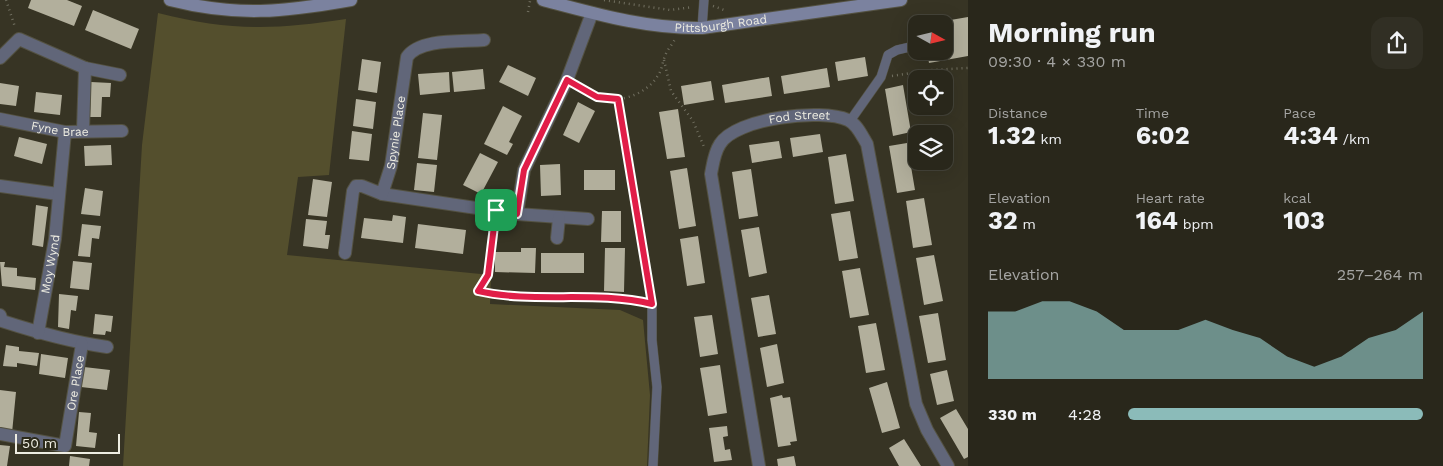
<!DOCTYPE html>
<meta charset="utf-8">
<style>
:root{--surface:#29271b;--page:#312f24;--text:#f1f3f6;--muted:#a5a5a3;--line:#45443a;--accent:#8bbbb9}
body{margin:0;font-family:"Work Sans",sans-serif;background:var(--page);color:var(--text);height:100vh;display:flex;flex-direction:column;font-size:19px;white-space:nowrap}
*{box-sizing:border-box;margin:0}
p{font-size:16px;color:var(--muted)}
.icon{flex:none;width:28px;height:28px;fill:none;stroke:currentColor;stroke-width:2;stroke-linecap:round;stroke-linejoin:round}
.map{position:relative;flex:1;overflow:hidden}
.sheet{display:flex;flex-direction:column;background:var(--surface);width:475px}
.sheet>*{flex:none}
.needle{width:32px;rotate:98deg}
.fabs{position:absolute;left:908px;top:15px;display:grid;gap:10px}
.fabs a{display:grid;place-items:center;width:45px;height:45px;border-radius:10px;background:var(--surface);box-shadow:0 5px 20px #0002,0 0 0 1px var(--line);font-size:25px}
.scale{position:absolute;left:15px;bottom:12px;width:105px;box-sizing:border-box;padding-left:5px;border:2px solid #eeede2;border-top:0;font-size:14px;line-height:18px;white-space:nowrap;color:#eeede2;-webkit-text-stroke:4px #2c2a1a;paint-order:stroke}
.pin{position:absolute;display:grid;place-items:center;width:42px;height:42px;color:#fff;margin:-21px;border-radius:10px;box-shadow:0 2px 8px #0006}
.round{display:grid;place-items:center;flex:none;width:52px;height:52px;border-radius:15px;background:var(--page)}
.head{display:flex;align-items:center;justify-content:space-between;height:85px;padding:0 20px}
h1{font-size:28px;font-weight:700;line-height:38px}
.metrics{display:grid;grid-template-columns:repeat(3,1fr);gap:8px;height:85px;padding:5px 20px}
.metrics div{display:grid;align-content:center}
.metrics b{font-size:25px;font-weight:700}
.metrics small{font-size:14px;font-weight:400}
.metrics p{font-size:14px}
.chart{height:140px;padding:10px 20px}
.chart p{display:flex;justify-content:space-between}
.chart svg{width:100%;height:90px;margin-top:5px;fill:var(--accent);opacity:.7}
ul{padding:0 20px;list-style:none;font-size:16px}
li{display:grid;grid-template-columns:80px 60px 1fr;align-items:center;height:38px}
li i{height:12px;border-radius:6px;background:var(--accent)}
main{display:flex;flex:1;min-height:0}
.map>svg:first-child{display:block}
</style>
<main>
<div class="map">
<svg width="968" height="466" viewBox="0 0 968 466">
<rect width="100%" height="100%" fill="#373424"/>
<path fill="#544f2d" d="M158 13C228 31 275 30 346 19L329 175 298 177 287 255 491 275 490 304 620 310 643 320 650 395 647 466H123L142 145Z"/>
<path fill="#b2af9c" d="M31 0H67L82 6 74 26 28 8Z
M93 10 139 29 131 49 85 30Z
M968 17V56L929 63 927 51H944V24L933 23Z
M865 57 868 76 838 81 835 62Z
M362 59 381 62 377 93 358 90Z
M508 65 536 78 528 96 499 82Z
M827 68 830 87 784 94 781 76Z
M483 69 485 89 454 92 452 72Z
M449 72 450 92 420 95 418 74Z
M769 77 772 96 725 103 722 85Z
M711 81 714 100 684 105 681 86Z
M91 82 111 83 110 97H102L101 117H90Z
M0 83 19 86 16 106 0 104Z
M903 85 911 132 893 136 885 89Z
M36 92 62 95 60 115 34 112Z
M356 99 376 102 373 129 353 126Z
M578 102 595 111 579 143 563 135Z
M503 106 522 116 509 142 513 144 507 155 484 144Z
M678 109 685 157 667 159 659 112Z
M423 113 442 115 437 160 418 158Z
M352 131 372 134 369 161 349 159Z
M820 134 823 152 793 157 790 138Z
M19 137 47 144 42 164 14 156Z
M779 141 782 158 752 163 749 145Z
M907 143 915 190 897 193 889 146Z
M111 145 112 165 85 166 84 146Z
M480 153 498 162 481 194 463 185Z
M846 154 854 201 835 204 828 157Z
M417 163 437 165 434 192 414 190Z
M560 164 561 195 541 196 540 165Z
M687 168 696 226 679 229 670 171Z
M751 169 758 216 739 219 732 172Z
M584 170H615V190H584Z
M313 179 332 182 327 217 308 215Z
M85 188 103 191 100 216 81 214Z
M924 198 932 245 913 248 906 201Z
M36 205 48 207 43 247 32 245Z
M602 211H621V242H601Z
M850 211 858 258 839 261 831 214Z
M393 215 406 217 403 243 361 238 364 218 392 221Z
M306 219 327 221 325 235H330L328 249 303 246Z
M82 224 101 226 99 239 92 238 90 257 78 256Z
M418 224 466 230 463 254 415 248Z
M759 227 767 273 749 277 741 230Z
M698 236 705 283 687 286 680 239Z
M521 248H536L535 273 495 272V252H521Z
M605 248H625L624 292 604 291Z
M541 253H584V273H541Z
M934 255 943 301 924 305 916 258Z
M73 261 92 263 89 290 70 288Z
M0 262H5L4 267 17 268V276L36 278 35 290 2 286Z
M860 268 869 315 850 318 842 271Z
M59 294 78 296 76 311 71 310 69 329 58 327Z
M769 295 776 334 758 337 751 298Z
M938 313 946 360 928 363 919 316Z
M95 314 113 316 111 332 106 331 105 335 93 334Z
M712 315 718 354 700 357 694 317Z
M876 323 885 370 866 373 858 326Z
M777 344 784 383 767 387 760 348Z
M6 345 19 347V351L39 353 37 366 17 363V367L3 366Z
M41 354 68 358 65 378 39 374Z
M720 365 727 413 708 416 700 368Z
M84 367 110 370 107 390 81 387Z
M947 370 954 401 937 405 930 374Z
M887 382 900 428 882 433 869 388Z
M0 390 16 392 12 433 0 431Z
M782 395 783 398 790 397 797 441 790 442 791 445 778 447 770 398Z
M956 409 968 429V457L964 459 940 418Z
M79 412 91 413 89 432 97 433 95 448 76 446Z
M727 426 728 436 723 437 725 450 730 449 732 460 714 462 709 428Z
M904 439 921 466H899L889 448Z
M0 445 10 446 7 466H0Z
M70 456 90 459 89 466H69Z
M794 456 796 466H778L777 459Z"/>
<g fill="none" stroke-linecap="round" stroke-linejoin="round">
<defs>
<path id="lane" d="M702 28 704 0
M850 121 881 77 888 55 897 50 914 46
M652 304V340L657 387 653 466"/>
<g id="street">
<path d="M0 58 19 39 85 68 120 75"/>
<path id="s1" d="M0 119 65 132 122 131"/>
<path d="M83 130 85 68"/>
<path d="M0 186 58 194"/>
<path d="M382 194 517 214"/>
<path d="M588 219 517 214 524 170 567 80 592 13"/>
<path d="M557 238 559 218"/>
<path id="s2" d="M345 253 353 191 356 186H362L382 194 391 166 407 57C420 38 462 42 484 40"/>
<path d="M0 315 2 321C36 332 71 342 107 347"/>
<path id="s3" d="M38 333 55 239 65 132"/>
<path id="s4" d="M0 434 65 446 82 344"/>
<path id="s5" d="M759 466 711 174C713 164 714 153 720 144 736 118 821 108 848 120 857 124 862 136 867 144L916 404 927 430 948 466"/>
</g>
<g id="secondary">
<path d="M170 0C237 17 284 12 351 0"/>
<path id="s6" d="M543 0C596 14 647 29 702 28L901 0"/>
</g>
</defs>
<use href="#lane" stroke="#545242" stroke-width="10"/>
<use href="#street" stroke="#545242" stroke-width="14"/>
<use href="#secondary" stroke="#545242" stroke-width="14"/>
<path stroke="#727061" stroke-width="2.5" stroke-dasharray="1 4" stroke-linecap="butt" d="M6 0 15 27
M604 0 670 10 693 7
M713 6 727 11
M528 12 530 1
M664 60 671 91 693 121 704 147
M892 76 931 70 968 68
M577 86C584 90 591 95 598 97 618 104 645 95 657 77 662 71 662 63 665 56 667 50 672 45 675 39
M618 99 650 295
M494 222 488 275 478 291 510 296 626 299 642 302"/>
<use href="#lane" stroke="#616679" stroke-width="9"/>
<use href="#street" stroke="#616679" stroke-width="12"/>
<use href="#secondary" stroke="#7b829f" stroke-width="12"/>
</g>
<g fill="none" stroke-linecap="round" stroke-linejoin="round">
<defs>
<path id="route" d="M567 80 597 97 618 99 652 304C595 290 535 304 478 291L488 275 496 210 517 214 524 170Z"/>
</defs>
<use href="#route" stroke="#fff" stroke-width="10"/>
<use href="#route" stroke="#e11d48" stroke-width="6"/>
</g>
<g text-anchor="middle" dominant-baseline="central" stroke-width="5" stroke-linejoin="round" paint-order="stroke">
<g font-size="12" fill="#eeede2" stroke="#2c2a1a">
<text stroke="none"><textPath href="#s6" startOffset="181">Pittsburgh Road</textPath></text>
<text stroke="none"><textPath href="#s5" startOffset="414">Fod Street</textPath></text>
<text stroke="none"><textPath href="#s1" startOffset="61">Fyne Brae</textPath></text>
<text stroke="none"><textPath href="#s2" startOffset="159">Spynie Place</textPath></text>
<text stroke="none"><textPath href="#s3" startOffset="70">Moy Wynd</textPath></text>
<text stroke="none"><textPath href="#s4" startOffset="130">Ore Place</textPath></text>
</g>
</g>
</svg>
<div class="fabs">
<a><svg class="needle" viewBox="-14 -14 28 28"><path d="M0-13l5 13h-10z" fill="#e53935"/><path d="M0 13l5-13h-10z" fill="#a5a5a3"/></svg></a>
<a><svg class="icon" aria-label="locate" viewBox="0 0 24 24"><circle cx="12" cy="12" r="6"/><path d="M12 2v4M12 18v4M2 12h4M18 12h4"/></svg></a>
<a><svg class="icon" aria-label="layers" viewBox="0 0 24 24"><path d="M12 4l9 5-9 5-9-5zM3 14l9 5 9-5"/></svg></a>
</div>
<div class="scale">50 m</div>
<div class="pin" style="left:496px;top:210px;background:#1e9e55"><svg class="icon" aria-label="arrive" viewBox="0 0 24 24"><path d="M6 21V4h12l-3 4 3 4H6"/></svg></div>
</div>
<section class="sheet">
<div class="head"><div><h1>Morning run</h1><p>09:30 · 4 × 330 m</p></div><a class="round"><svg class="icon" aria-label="share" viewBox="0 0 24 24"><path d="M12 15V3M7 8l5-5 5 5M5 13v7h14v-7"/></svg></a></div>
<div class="metrics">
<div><p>Distance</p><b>1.32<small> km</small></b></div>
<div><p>Time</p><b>6:02</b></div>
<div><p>Pace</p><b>4:34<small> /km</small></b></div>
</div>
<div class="metrics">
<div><p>Elevation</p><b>32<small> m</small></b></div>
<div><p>Heart rate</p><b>164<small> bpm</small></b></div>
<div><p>kcal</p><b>103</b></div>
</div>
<div class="chart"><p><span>Elevation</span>257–264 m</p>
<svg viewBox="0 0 160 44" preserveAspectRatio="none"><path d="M0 44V11L10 11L20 6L30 6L40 11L50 20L60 20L70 20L80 15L90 20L100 24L110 33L120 38L130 33L140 24L150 20L160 11V44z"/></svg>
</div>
<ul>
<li><b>330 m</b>4:28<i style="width:100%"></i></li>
</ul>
</section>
</main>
